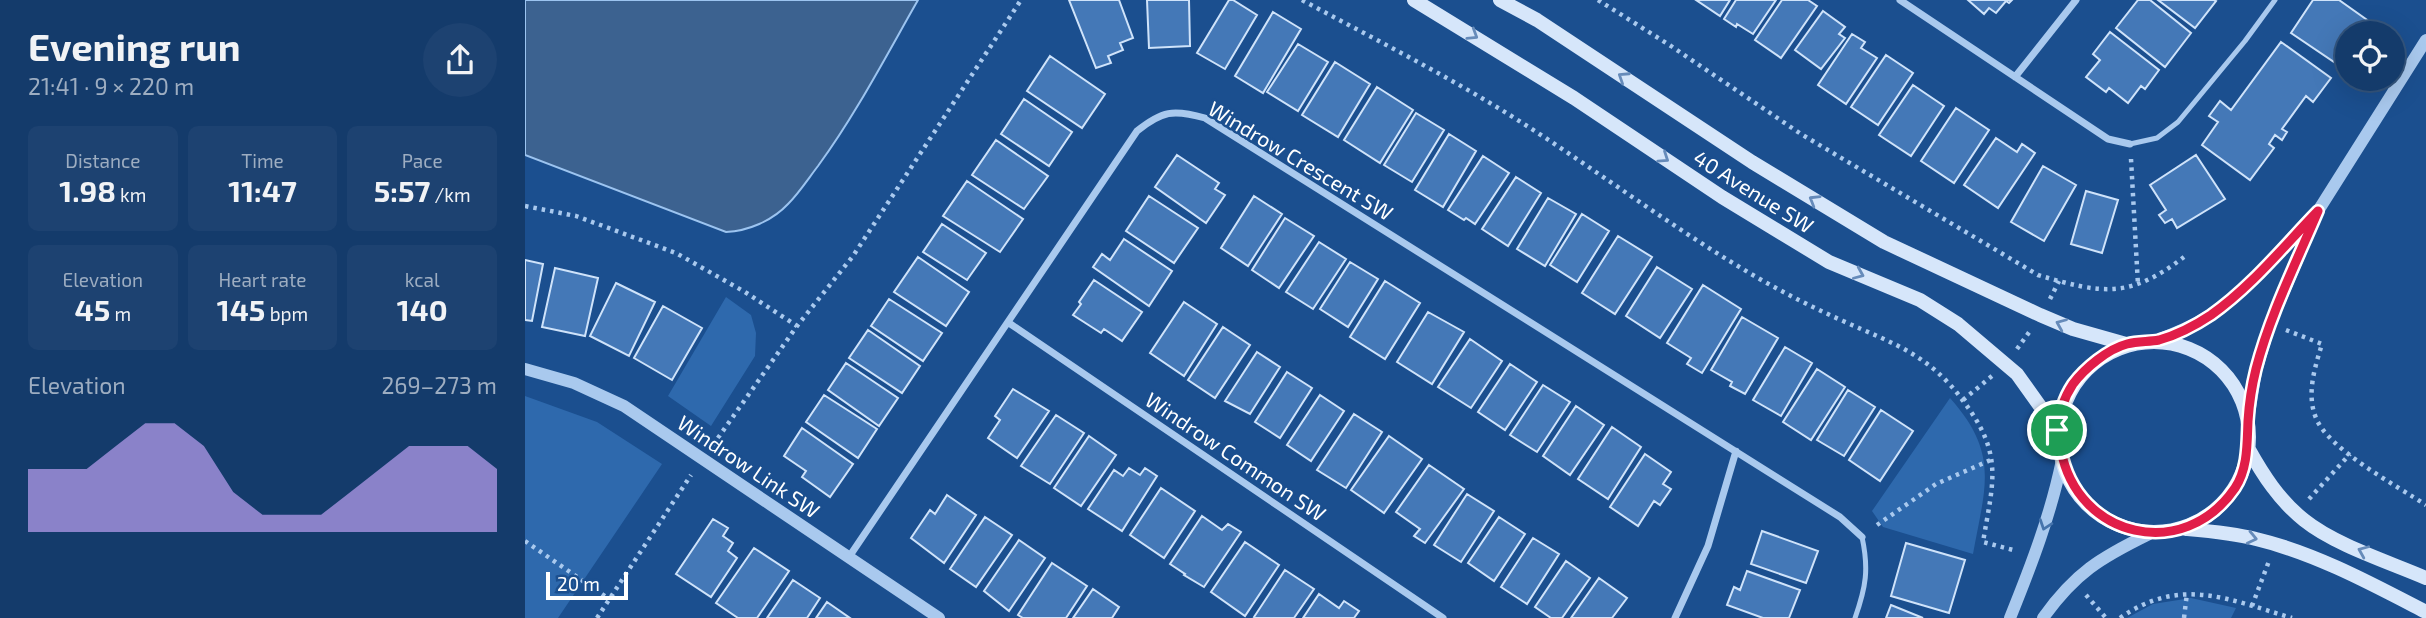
<!DOCTYPE html>
<meta charset="utf-8">
<style>
:root{--surface:#143b6b;--page:#1d4271;--text:#f1f3f6;--muted:#9dadc1;--line:#33557e;--accent:#bca0f2}
body{margin:0;font-family:"Exo 2",sans-serif;background:var(--page);color:var(--text);height:100vh;display:flex;flex-direction:column;font-size:26px;white-space:nowrap}
*{box-sizing:border-box;margin:0}
p{font-size:23px;color:var(--muted)}
.icon{flex:none;width:38px;height:38px;fill:none;stroke:currentColor;stroke-width:2;stroke-linecap:round;stroke-linejoin:round}
.map{position:relative;flex:1;overflow:hidden}
.drawer{display:flex;flex-direction:column;background:var(--surface);width:525px}
.drawer>*{flex:none}
.tools{position:absolute;left:1810px;top:21px;display:grid;gap:14px}
.tools a{display:grid;place-items:center;width:70px;height:70px;border-radius:50%;background:var(--surface);box-shadow:0 7px 28px #0002,0 0 0 2px var(--line);font-size:35px}
.scale{position:absolute;left:21px;bottom:18px;width:82px;box-sizing:border-box;padding-left:7px;border:4px solid #fff;border-top:0;font-size:19px;line-height:24px;white-space:nowrap;color:#fff;-webkit-text-stroke:5px #1b4f8f;paint-order:stroke}
.pin{position:absolute;display:grid;place-items:center;width:60px;height:60px;color:#fff;margin:-30px;border:4px solid #fff;border-radius:50%;box-shadow:0 2px 7px #0007}
.round{display:grid;place-items:center;flex:none;width:74px;height:74px;border-radius:37px;background:var(--page)}
.headline{display:flex;align-items:center;justify-content:space-between;height:119px;padding:0 28px}
h1{font-size:38px;font-weight:700;line-height:52px}
.stats{display:grid;grid-template-columns:repeat(3,1fr);gap:10px;height:119px;padding:7px 28px}
.stats div{display:grid;align-content:center;border-radius:10px;background:var(--page);text-align:center}
.stats b{font-size:30px;font-weight:700}
.stats small{font-size:19px;font-weight:400}
.stats p{font-size:19px}
.chart{height:196px;padding:14px 28px}
.chart p{display:flex;justify-content:space-between}
.chart svg{width:100%;height:126px;margin-top:7px;fill:var(--accent);opacity:.7}
main{display:flex;flex:1;min-height:0}
.map>svg:first-child{display:block}
</style>
<main>
<section class="drawer">
<div class="headline"><div><h1>Evening run</h1><p>21:41 · 9 × 220 m</p></div><a class="round"><svg class="icon" aria-label="share" viewBox="0 0 24 24"><path d="M12 15V3M7 8l5-5 5 5M5 13v7h14v-7"/></svg></a></div>
<div class="stats">
<div><p>Distance</p><b>1.98<small> km</small></b></div>
<div><p>Time</p><b>11:47</b></div>
<div><p>Pace</p><b>5:57<small> /km</small></b></div>
</div>
<div class="stats">
<div><p>Elevation</p><b>45<small> m</small></b></div>
<div><p>Heart rate</p><b>145<small> bpm</small></b></div>
<div><p>kcal</p><b>140</b></div>
</div>
<div class="chart"><p><span>Elevation</span>269–273 m</p>
<svg viewBox="0 0 160 44" preserveAspectRatio="none"><path d="M0 44V22L10 22L20 22L30 14L40 6L50 6L60 14L70 30L80 38L90 38L100 38L110 30L120 22L130 14L140 14L150 14L160 22V44z"/></svg>
</div>
</section>
<div class="map">
<svg width="1901" height="618" viewBox="0 0 1901 618">
<rect width="100%" height="100%" fill="#1b4f8f"/>
<path fill="#2e69ad" d="M201 297 226 315 231 333 230 356 186 426 143 396Z
M0 396 72 422 137 464 33 618H0Z
M1425 398C1475 454 1460 487 1448 554L1358 527 1347 511Z
M1666 598 1711 608 1706 618H1602L1628 604Z"/>
<path fill="#3c6290" stroke="#9cc4f0" stroke-width="2" d="M0 0H393C361 56 331 114 293 166 283 179 274 193 263 204 247 221 223 231 201 232L0 155Z"/>
<path fill="#4478b7" stroke="#cfe3fa" stroke-width="2" d="M544 0H594L608 38 595 43 598 50 583 56 586 63 571 68Z
M622 0H664L665 46 624 48Z
M704 0H708L732 15 700 69 672 53Z
M1171 0H1205L1195 16Z
M1211 0H1251L1228 34 1212 24 1211 27 1199 19Z
M1257 0H1283L1292 6 1256 58 1230 40Z
M1443 0H1487L1484 3 1481 1 1471 13 1464 8 1459 14Z
M1613 0H1625L1666 33 1640 67 1591 28Z
M1633 0H1689L1691 1 1670 28Z
M1788 0H1814L1845 22 1838 33H1822V56L1815 66 1766 33Z
M1298 11 1320 27 1314 34 1320 38 1296 69 1270 50Z
M748 12 776 29 738 93 710 76Z
M1585 32 1634 70 1620 89 1616 86 1603 103 1584 88 1581 92 1561 77 1575 60 1568 54Z
M1327 34 1340 42 1336 48 1352 58 1321 104 1293 85Z
M1756 42 1806 78 1788 102 1781 96 1757 129 1762 132 1757 140 1750 135 1744 144 1749 148 1725 180 1677 145 1693 122 1684 116 1695 101 1706 110Z
M773 44 803 62 773 111 742 92Z
M1361 55 1388 73 1353 125 1326 107Z
M525 56 580 94 557 128 502 91Z
M810 62 845 84 813 137 777 115Z
M1388 85 1419 106 1386 156 1354 135Z
M852 87 888 110 855 163 819 140Z
M499 99 547 132 524 166 476 134Z
M1431 108 1464 130 1429 183 1396 161Z
M891 113 919 130 887 182 859 165Z
M924 134 951 151 918 207 890 190Z
M1471 138 1492 152 1497 144 1510 153 1473 208 1439 185Z
M471 140 523 176 499 209 447 175Z
M652 155 694 183 690 189 700 195 681 223 630 187Z
M1671 155 1700 199 1652 228 1647 219 1640 223 1634 215 1641 210 1625 185Z
M958 156 984 173 950 224 941 218 939 220 923 210Z
M1518 166 1551 185 1519 241 1486 222Z
M991 177 1016 193 983 246 957 229Z
M442 181 498 219 475 252 418 216Z
M1561 191 1593 200 1577 253 1546 244Z
M624 196 673 228 649 263 601 231Z
M729 196 757 214 723 266 696 248Z
M1023 198 1051 214 1020 266 992 249Z
M1057 214 1084 231 1052 282 1025 265Z
M760 218 789 236 754 288 727 270Z
M417 224 461 253 442 280 398 252Z
M1093 236 1127 257 1090 314 1057 293Z
M599 239 647 271 624 306 568 267 577 254 585 260Z
M794 242 821 259 788 309 761 292Z
M393 257 444 292 421 326 369 292Z
M0 260 18 264 7 321 0 320Z
M825 262 853 279 823 327 795 309Z
M1132 267 1167 289 1135 338 1101 316Z
M30 268 73 278 60 336 17 327Z
M569 280 617 312 597 341 579 329 576 333 548 315 556 304 554 302Z
M860 281 895 303 860 359 825 337Z
M91 283 130 302 104 356 65 336Z
M1178 285 1216 309 1177 373 1162 364 1166 358 1142 343Z
M364 299 417 333 398 361 346 326Z
M659 302 692 324 659 376 625 353Z
M138 306 177 328 147 380 109 358Z
M903 312 939 332 907 384 872 362Z
M1217 317 1253 338 1220 394 1205 386 1207 382 1186 370Z
M698 327 725 345 690 398 663 380Z
M343 330 395 366 377 393 324 358Z
M945 339 977 361 946 408 913 387Z
M1260 347 1287 363 1256 416 1228 400Z
M732 352 755 367 725 414 700 401Z
M321 363 373 398 354 426 303 390Z
M985 364 1012 382 980 430 953 412Z
M1292 369 1320 387 1286 440 1258 422Z
M762 372 787 388 755 438 730 422Z
M1018 385 1045 402 1012 452 985 435Z
M488 389 524 411 492 458 463 438 475 420 470 416Z
M1323 390 1350 407 1319 456 1292 440Z
M299 395 352 429 333 458 281 422Z
M795 395 819 411 786 461 762 445Z
M1051 406 1079 425 1045 475 1018 456Z
M1356 410 1388 431 1355 481 1324 460Z
M829 414 857 432 821 488 792 470Z
M531 415 559 433 525 484 496 466Z
M1087 427 1116 447 1083 499 1053 479Z
M277 428 328 464 305 497 277 477 281 471 259 456Z
M564 436 591 455 556 506 529 488Z
M864 436 897 459 859 513 826 490Z
M1120 454 1146 472 1138 484 1146 489 1135 505 1129 501 1113 526 1085 507Z
M904 465 939 489 900 543 889 536 895 529 871 512Z
M604 468 615 475 620 468 632 476 597 531 563 509 589 470 598 476Z
M636 488 670 511 639 558 605 535Z
M942 494 969 511 936 562 909 545Z
M422 495 451 515 419 563 386 538 405 510 410 514Z
M677 516 697 530 703 524 716 532 679 587 659 575 660 574 645 564Z
M460 517 487 535 451 587 425 569Z
M974 517 1000 534 969 581 943 563Z
M188 519 203 528 198 536 208 543 203 551 212 558 186 597 151 574Z
M1237 531 1293 551 1281 583 1226 564Z
M1008 538 1034 554 1002 604 976 587Z
M494 540 520 558 484 611 459 591Z
M720 542 754 565 720 616 686 592Z
M1381 543 1440 560 1424 613 1366 596Z
M229 548 264 571 232 618H213L191 603Z
M1041 561 1065 578 1037 618H1026L1010 607Z
M527 563 562 586 541 618H498L493 615Z
M760 570 789 589 769 618H731L729 617Z
M1222 571 1275 590 1264 618H1238L1202 605 1209 587 1215 590Z
M1074 578 1102 598 1087 618H1046Z
M268 580 295 598 282 618H242Z
M568 589 594 607 587 618H548Z
M794 594 814 608 819 601 834 611 829 618H778Z
M302 602 325 618H291Z
M1366 605 1398 618H1361Z"/>
<g fill="none" stroke-linecap="round" stroke-linejoin="round">
<path stroke="#a9c9ee" stroke-width="4.5" stroke-dasharray="3.5 5" stroke-linecap="butt" d="M777 0C851 40 927 78 999 124 1077 174 1152 231 1233 278 1261 294 1289 308 1318 321 1369 344 1404 354 1439 402 1479 455 1468 482 1458 542L1492 551
M1073 0 1146 46 1276 134 1513 275C1577 294 1604 299 1659 257
M1606 159 1613 285
M0 206 51 216 151 253 220 292 272 326
M1525 299 1534 281
M1761 330 1797 344C1790 367 1781 394 1791 418 1803 449 1872 486 1901 505
M1492 349 1505 331
M1438 400 1467 376
M188 445 272 326 328 256 496 0
M1784 499 1825 454
M1352 525 1411 484 1468 459
M0 541 84 599
M1561 595 1581 618
M1727 606 1744 561
M72 618 166 475
M1595 618C1655 576 1703 599 1767 618
M1659 618 1662 593"/>
<path stroke="#a9c9ee" stroke-width="5" d="M1605 144 1632 138 1653 122 1720 41 1750 0
M1330 618C1341 587 1344 569 1337 537"/>
<path stroke="#a9c9ee" stroke-width="7" d="M1375 0 1583 139 1605 144
M1490 77 1551 0
M484 323 918 618
M324 557 612 131C637 111 648 109 680 118L1315 517 1337 537
M1150 618 1183 546 1211 451"/>
<path stroke="#a9c9ee" stroke-width="12" d="M1633 340C1652 332 1670 326 1687 314 1725 288 1756 249 1787 216
M0 369 49 383 99 406 414 618
M1723 420 1731 371 1745 324 1793 211 1901 40
M1485 618C1506 566 1526 514 1537 460
M1518 618C1550 573 1575 558 1624 534"/>
<path stroke="#d6e6fa" stroke-width="14" d="M889 0 1049 98 1197 197 1304 262 1395 300 1433 324 1492 374 1532 430
M975 0 1012 20 1227 162 1359 242 1515 315 1548 329 1601 344
M1534 437a95 95 0 1 1 190 0a95 95 0 1 1-190 0Z
M1723 448C1738 475 1754 500 1779 520 1810 545 1864 562 1901 578
M1661 529C1684 531 1708 533 1731 539 1790 553 1847 584 1901 612"/>
</g>
<defs><path id="oneway-chevron" d="M-2-3.5L2.5 0L-2 3.5" fill="none" stroke-width="1.6" stroke-linecap="round" stroke-linejoin="round" transform="scale(1.75)"/></defs>
<g stroke="#668bba">
<use href="#oneway-chevron" transform="translate(948 35) rotate(32)"/>
<use href="#oneway-chevron" transform="translate(1098 77) rotate(-147)"/>
<use href="#oneway-chevron" transform="translate(1139 158) rotate(34)"/>
<use href="#oneway-chevron" transform="translate(1289 200) rotate(-149)"/>
<use href="#oneway-chevron" transform="translate(1334 274) rotate(23)"/>
<use href="#oneway-chevron" transform="translate(1536 324) rotate(-157)"/>
<use href="#oneway-chevron" transform="translate(1727 538) rotate(13)"/>
<use href="#oneway-chevron" transform="translate(1838 551) rotate(-157)"/>
</g>
<use stroke="#4674ac" href="#oneway-chevron" transform="translate(1520 525) rotate(109)"/>
<g fill="none" stroke-linecap="round" stroke-linejoin="round">
<defs>
<path id="route" d="M1793 211C1771 263 1745 315 1731 369 1727 385 1724 405 1723 421 1722 444 1723 468 1710 488 1659 563 1552 538 1536 450 1531 426 1534 405 1548 384 1560 368 1583 349 1602 344 1613 341 1624 342 1634 340 1652 335 1671 325 1686 315 1726 287 1759 246 1793 211Z"/>
</defs>
<use href="#route" stroke="#fff" stroke-width="14"/>
<use href="#route" stroke="#e11d48" stroke-width="9"/>
</g>
<g text-anchor="middle" dominant-baseline="central" stroke-width="5" stroke-linejoin="round" paint-order="stroke">
<g font-size="21" fill="#fff" stroke="#1b4f8f">
<text transform="translate(776 160) rotate(31)">Windrow Crescent SW</text>
<text transform="translate(1229 191) rotate(32)">40 Avenue SW</text>
<text transform="translate(711 456) rotate(34)">Windrow Common SW</text>
<text transform="translate(224 466) rotate(34)">Windrow Link SW</text>
</g>
</g>
</svg>
<div class="tools">
<a><svg class="icon" aria-label="locate" viewBox="0 0 24 24"><circle cx="12" cy="12" r="6"/><path d="M12 2v4M12 18v4M2 12h4M18 12h4"/></svg></a>
</div>
<div class="scale">20 m</div>
<div class="pin" style="left:1532px;top:430px;background:#1e9e55"><svg class="icon" aria-label="arrive" viewBox="0 0 24 24"><path d="M6 21V4h12l-3 4 3 4H6"/></svg></div>
</div>
</main>
